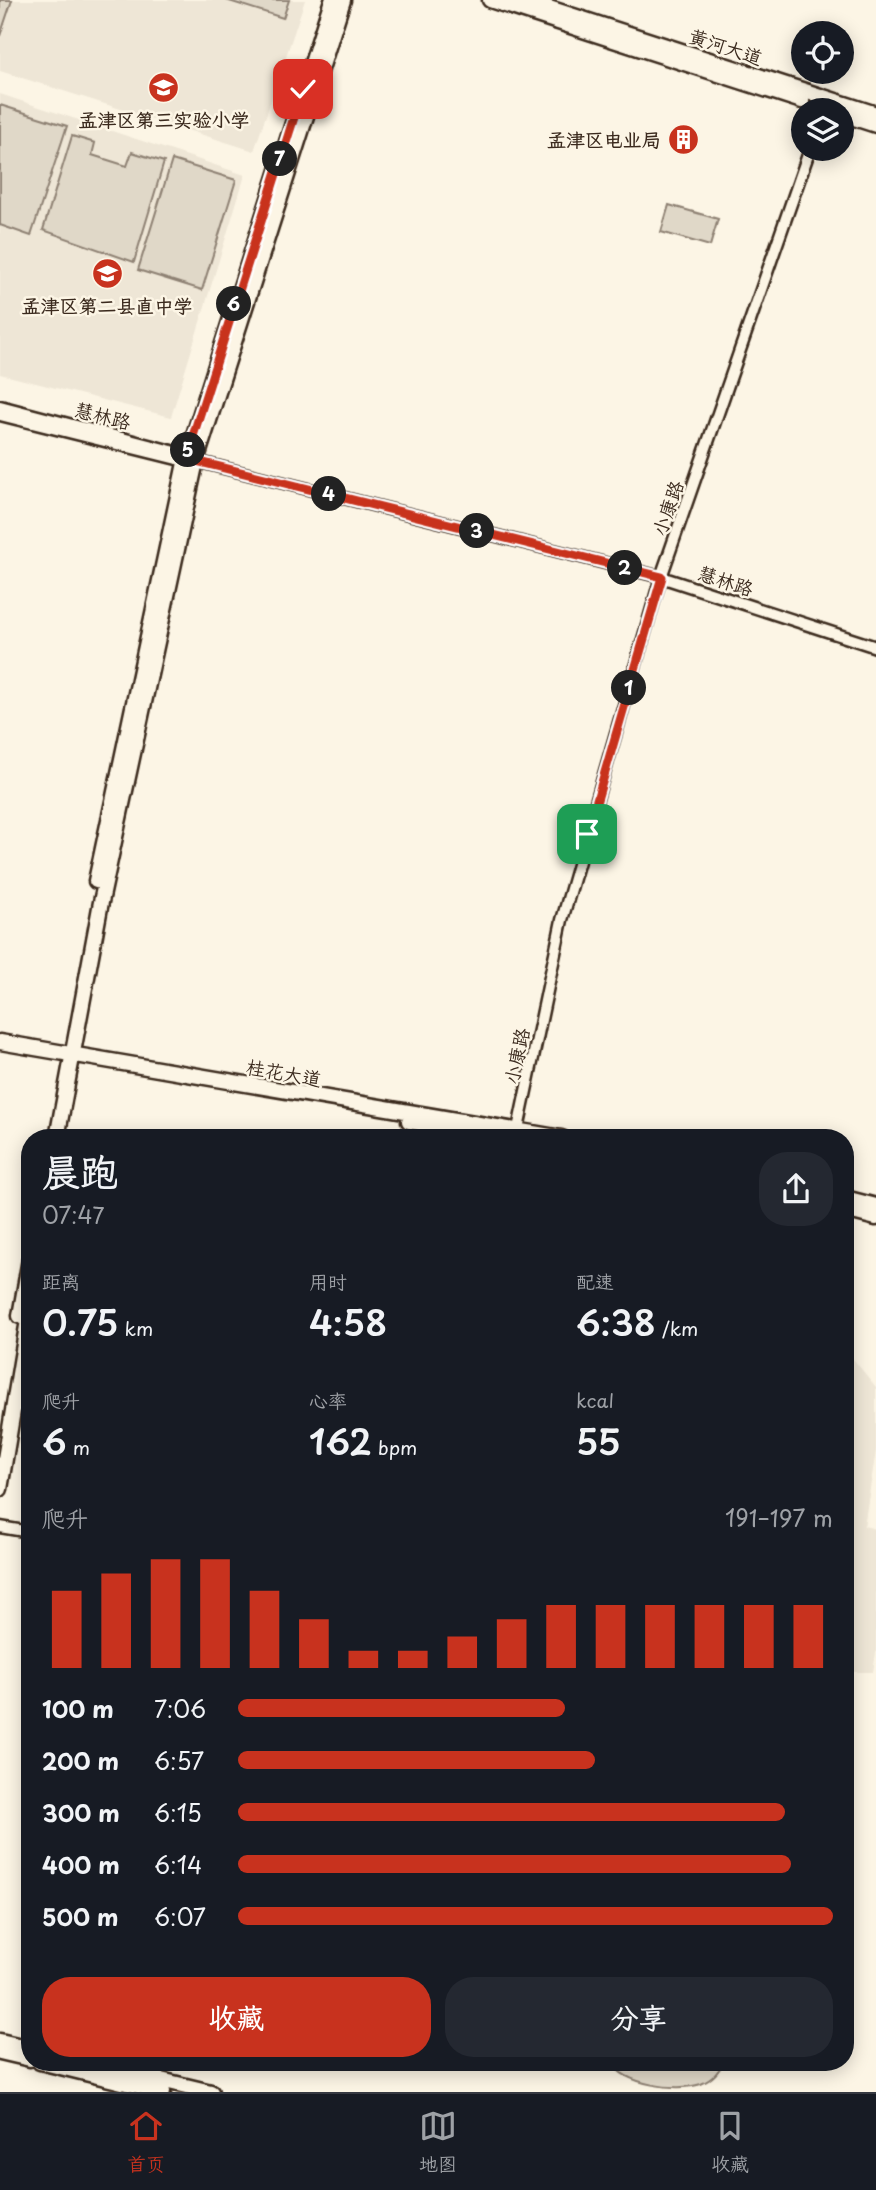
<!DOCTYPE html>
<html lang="zh">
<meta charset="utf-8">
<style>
:root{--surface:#171b24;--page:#242831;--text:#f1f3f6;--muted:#9ea1a6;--line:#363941;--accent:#c8321e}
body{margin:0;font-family:"Playpen Sans","LXGW WenKai TC",sans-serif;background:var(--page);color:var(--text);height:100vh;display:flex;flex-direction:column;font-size:26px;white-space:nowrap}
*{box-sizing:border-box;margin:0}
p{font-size:23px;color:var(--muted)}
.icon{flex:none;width:38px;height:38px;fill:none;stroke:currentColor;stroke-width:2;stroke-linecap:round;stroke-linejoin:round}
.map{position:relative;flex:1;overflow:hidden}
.drawer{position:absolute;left:21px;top:1129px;width:833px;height:942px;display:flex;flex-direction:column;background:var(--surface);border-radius:28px;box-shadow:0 4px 18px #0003}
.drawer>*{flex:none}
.buttons{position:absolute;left:791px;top:21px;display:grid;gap:14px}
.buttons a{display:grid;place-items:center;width:63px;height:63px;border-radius:50%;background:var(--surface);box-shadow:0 4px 18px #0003;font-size:35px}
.pin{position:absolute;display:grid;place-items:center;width:60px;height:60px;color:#fff;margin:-30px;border-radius:14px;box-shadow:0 4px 10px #0006}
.km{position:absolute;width:35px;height:35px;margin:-18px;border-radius:50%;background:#222;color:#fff;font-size:19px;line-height:35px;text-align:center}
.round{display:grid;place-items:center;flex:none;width:74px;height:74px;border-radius:28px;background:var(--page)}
.head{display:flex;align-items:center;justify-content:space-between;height:119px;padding:0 21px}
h1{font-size:38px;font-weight:600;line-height:52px}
.metrics{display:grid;grid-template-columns:repeat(3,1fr);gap:10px;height:119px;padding:7px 21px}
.metrics div{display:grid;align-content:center}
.metrics b{font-size:35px;font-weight:600}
.metrics small{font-size:19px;font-weight:400}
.metrics p{font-size:19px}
.chart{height:196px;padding:14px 21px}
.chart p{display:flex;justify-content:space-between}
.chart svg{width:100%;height:126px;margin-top:7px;stroke:var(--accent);stroke-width:6}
.cta{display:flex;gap:14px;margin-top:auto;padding:14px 21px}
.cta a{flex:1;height:80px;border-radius:28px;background:var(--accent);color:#fff;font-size:28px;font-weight:600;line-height:80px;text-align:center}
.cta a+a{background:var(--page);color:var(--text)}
ul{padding:0 21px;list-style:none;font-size:23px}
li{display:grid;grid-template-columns:112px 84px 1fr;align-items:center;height:52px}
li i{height:18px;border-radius:9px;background:var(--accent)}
.tabs{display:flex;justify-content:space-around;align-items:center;height:98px;border-top:2px solid var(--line);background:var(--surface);font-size:19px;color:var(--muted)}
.tabs a{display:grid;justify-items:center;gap:4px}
.tabs .current{color:var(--accent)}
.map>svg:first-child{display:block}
</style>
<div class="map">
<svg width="876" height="2092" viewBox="0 0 876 2092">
<rect width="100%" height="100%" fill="#fcf5e5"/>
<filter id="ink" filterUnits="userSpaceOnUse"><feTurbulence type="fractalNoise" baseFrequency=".0143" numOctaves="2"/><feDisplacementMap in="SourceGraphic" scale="14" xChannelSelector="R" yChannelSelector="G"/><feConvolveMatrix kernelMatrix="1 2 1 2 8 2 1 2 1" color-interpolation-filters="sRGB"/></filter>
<g filter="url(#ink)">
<path fill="#eee6d6" d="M0 0H305L254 151 0 71Z
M0 94 245 175 171 417 0 374Z
M845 1349 876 1387V1451L864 1526 876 1529V1653L873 1672H845Z"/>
<path fill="#e0d8c8" stroke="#8e8173" stroke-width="2" d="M0 0H12L0 36Z
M226 0H289L283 18Z
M0 105 67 126 31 236 0 225Z
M72 136 95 143 92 155 127 166 132 152 164 162 134 262 43 230Z
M172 160 236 180 202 290 138 270Z
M669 205 718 219 710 246 661 232Z
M611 2062H724C718 2072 713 2079 701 2084 677 2092 624 2085 611 2062Z"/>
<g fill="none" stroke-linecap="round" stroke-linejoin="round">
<defs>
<path id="street" d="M0 406 187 455 196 461 661 577 876 647
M0 415 189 462
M518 1129 562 920 661 577 810 149
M0 1527 30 1532"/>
<path id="secondary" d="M490 0 802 101
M524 0 876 114
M842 114 876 125
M96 881 185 463 332 0
M0 1042 562 1138
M409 1121 500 1138
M57 1138 101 902 196 461 343 0
M845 1198 876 1206
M845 1210 876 1218
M20 1316 30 1259
M0 1489 30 1308"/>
<path id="primary" d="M0 2041 30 2048
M0 2052 30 2059
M40 2062 163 2092
M86 2062 211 2092"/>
</defs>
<use href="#street" stroke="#3b2a1e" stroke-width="15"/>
<use href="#secondary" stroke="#3b2a1e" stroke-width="19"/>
<use href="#primary" stroke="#3b2a1e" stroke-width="19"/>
<use href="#street" stroke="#fcf5e5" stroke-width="10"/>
<use href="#secondary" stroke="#fcf5e5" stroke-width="14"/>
<use href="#primary" stroke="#fcf5e5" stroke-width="14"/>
</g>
</g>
<g fill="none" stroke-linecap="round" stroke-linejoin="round" filter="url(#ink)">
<defs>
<path id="route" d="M303 89 187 455 196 461 662 577 587 834"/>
</defs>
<use href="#route" stroke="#fff" stroke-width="14"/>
<use href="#route" stroke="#c8321e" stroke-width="9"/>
</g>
<defs>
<symbol id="school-disc" viewBox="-11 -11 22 22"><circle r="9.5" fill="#c8321e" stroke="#fcf5e5"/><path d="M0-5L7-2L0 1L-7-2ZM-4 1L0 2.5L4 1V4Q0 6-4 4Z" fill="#fff"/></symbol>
<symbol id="building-disc" viewBox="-11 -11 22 22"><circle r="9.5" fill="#c8321e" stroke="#fcf5e5"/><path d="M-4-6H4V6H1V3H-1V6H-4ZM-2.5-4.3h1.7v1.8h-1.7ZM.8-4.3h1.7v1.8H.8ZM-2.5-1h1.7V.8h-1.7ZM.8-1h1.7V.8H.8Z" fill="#fff"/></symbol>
</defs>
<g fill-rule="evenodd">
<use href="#school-disc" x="146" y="70" width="35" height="35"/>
<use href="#building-disc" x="666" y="122" width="35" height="35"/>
<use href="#school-disc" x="90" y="256" width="35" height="35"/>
</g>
<g text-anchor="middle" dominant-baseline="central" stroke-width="5" stroke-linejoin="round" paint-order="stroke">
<g font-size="19" fill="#3b2a1e" stroke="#fcf5e5">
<text transform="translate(726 46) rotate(18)">黄河大道</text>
<text transform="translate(103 415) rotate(14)">慧林路</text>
<text transform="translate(667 508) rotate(-71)">小康路</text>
<text transform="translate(726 580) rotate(18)">慧林路</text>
<text transform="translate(516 1056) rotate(-78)">小康路</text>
<text transform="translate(284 1072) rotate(10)">桂花大道</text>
</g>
<g font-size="19" font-weight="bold" fill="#3b2a1e" stroke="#fcf5e5">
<text x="164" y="119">孟津区第三实验小学</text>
<text x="661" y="139" text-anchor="end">孟津区电业局</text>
<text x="107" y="305">孟津区第二县直中学</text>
</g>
</g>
</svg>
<div class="buttons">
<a><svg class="icon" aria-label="locate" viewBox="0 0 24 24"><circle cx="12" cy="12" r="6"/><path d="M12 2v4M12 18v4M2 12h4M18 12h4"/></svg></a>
<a><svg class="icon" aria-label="layers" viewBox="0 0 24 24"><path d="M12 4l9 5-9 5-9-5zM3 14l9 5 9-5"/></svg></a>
</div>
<div class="pin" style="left:587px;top:834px;background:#1e9e55"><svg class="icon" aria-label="arrive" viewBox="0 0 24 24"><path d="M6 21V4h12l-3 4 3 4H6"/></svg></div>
<div class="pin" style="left:303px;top:89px;background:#d93025"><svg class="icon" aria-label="check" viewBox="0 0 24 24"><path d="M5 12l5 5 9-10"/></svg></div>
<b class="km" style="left:629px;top:688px">1</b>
<b class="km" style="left:625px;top:568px">2</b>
<b class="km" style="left:477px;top:531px">3</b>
<b class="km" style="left:329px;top:494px">4</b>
<b class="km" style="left:188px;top:450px">5</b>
<b class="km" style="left:234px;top:304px">6</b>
<b class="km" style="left:280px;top:159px">7</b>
<section class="drawer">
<div class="head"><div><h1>晨跑</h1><p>07:47</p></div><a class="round"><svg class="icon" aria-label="share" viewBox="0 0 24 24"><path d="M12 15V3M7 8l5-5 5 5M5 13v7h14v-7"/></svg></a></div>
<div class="metrics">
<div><p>距离</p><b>0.75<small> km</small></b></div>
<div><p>用时</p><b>4:58</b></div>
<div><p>配速</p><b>6:38<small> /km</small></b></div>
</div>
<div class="metrics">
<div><p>爬升</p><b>6<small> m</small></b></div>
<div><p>心率</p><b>162<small> bpm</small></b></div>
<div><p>kcal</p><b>55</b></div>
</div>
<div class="chart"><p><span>爬升</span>191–197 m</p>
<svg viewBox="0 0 160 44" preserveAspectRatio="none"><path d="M5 44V17M15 44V11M25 44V6M35 44V6M45 44V17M55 44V27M65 44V38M75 44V38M85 44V33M95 44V27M105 44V22M115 44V22M125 44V22M135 44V22M145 44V22M155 44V22"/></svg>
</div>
<ul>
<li><b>100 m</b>7:06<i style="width:55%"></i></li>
<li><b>200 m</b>6:57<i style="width:60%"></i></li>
<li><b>300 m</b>6:15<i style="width:92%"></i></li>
<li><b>400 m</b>6:14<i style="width:93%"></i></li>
<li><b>500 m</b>6:07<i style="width:100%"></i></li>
</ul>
<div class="cta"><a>收藏</a><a>分享</a></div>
</section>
</div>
<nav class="tabs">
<a class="current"><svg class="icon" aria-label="home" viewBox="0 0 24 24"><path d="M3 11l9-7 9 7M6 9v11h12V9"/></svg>首页</a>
<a><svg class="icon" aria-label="map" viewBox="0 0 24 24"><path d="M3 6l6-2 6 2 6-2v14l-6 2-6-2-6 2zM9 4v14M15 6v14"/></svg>地图</a>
<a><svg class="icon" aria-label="saved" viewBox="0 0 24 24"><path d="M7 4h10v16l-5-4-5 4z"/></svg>收藏</a>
</nav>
